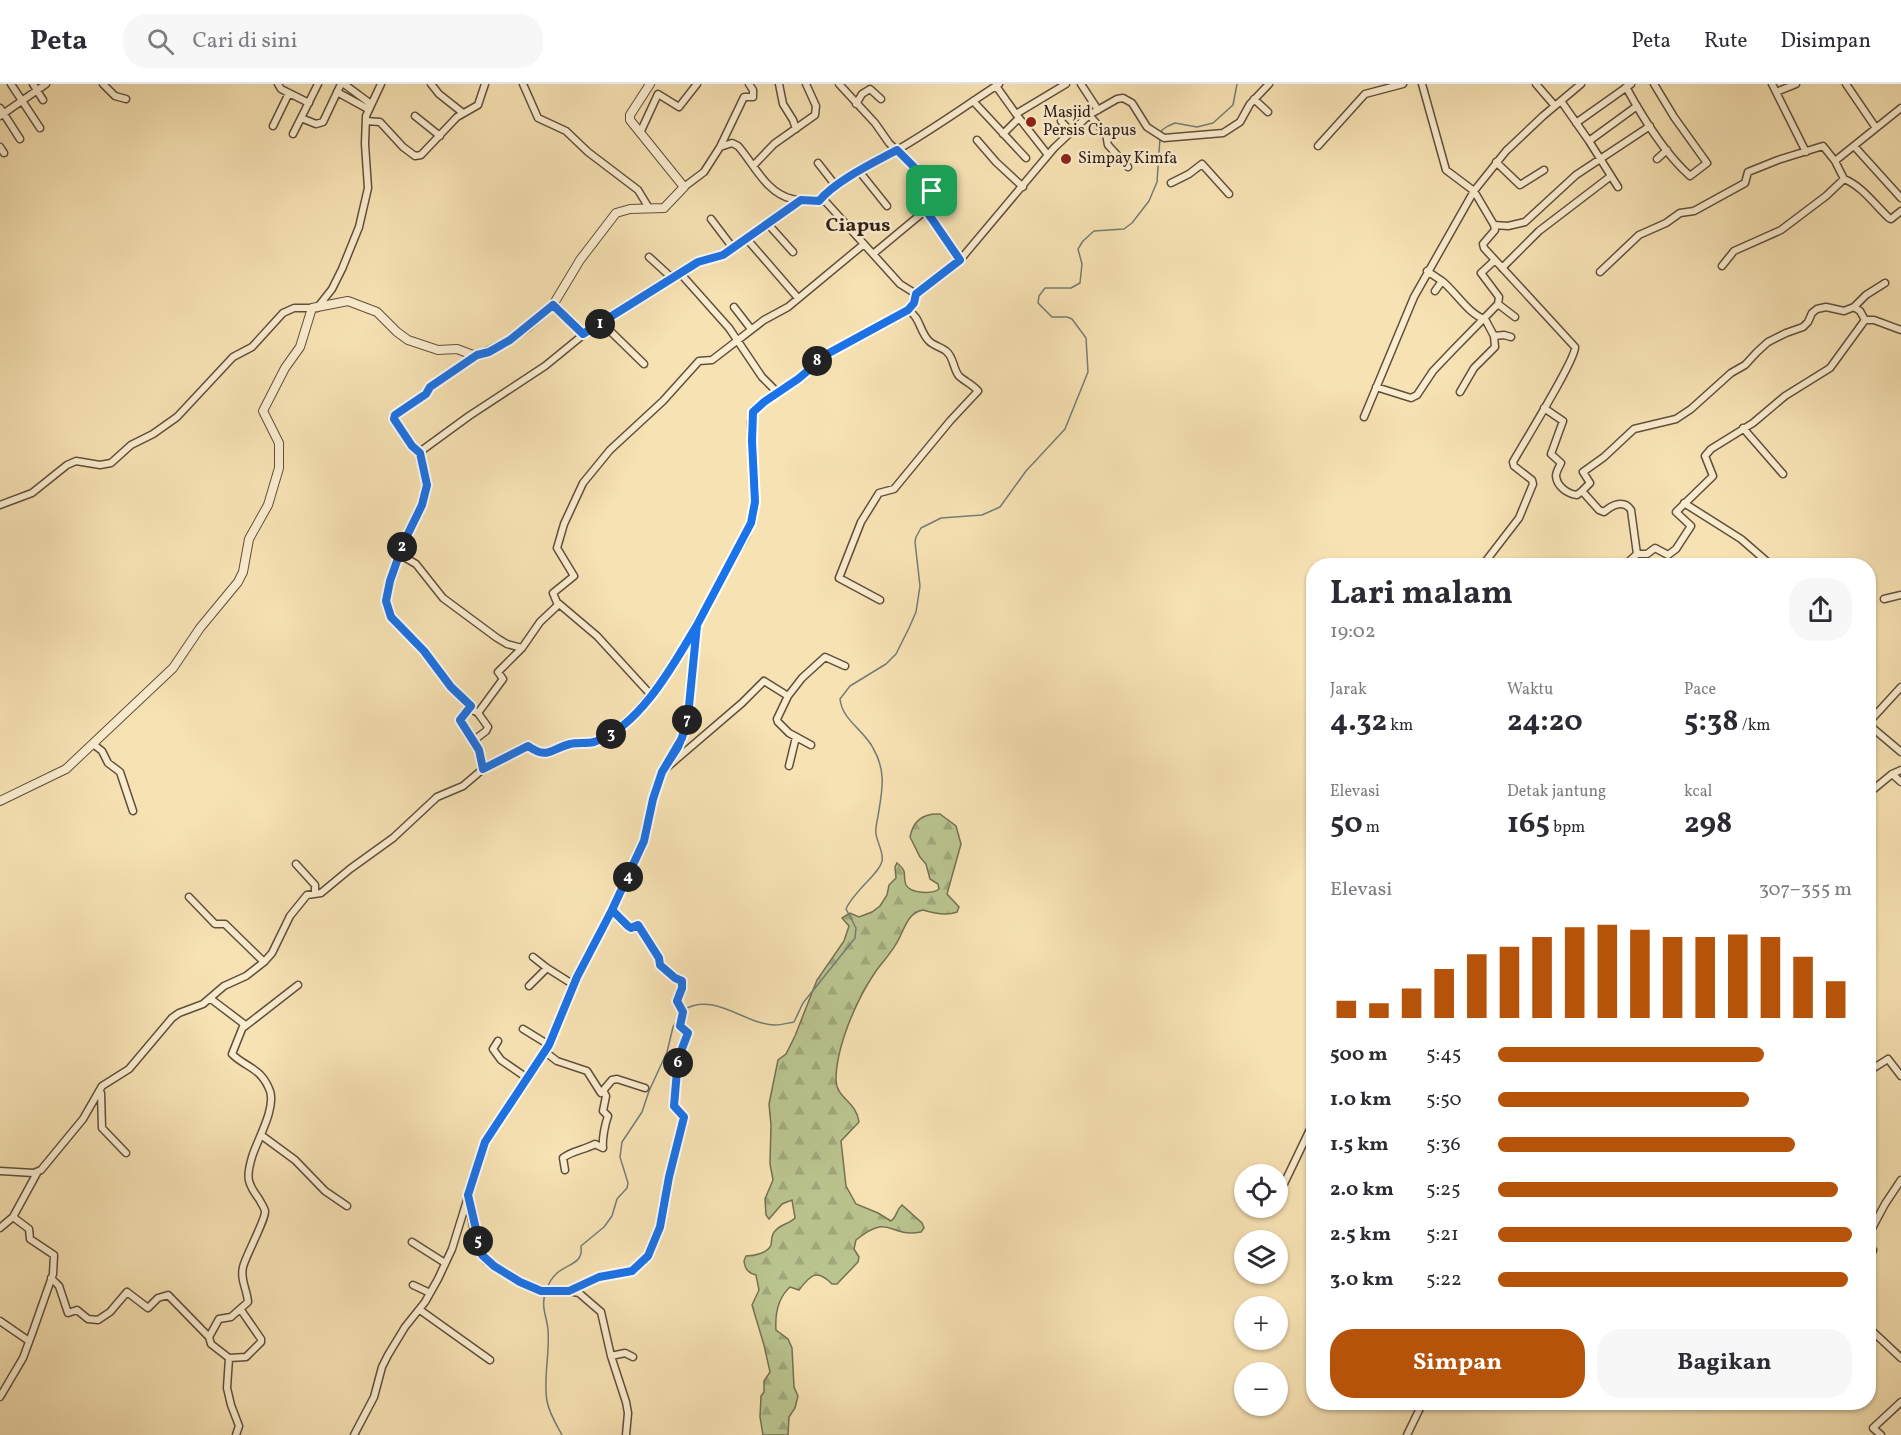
<!DOCTYPE html>
<html lang="id">
<meta charset="utf-8">
<style>
:root{--surface:#fff;--page:#f7f7f7;--text:#2b2b33;--muted:#7c7c81;--line:#e1e1e2;--accent:#b45309}
body{margin:0;font-family:Vollkorn,serif;background:var(--page);color:var(--text);height:100vh;display:flex;flex-direction:column;font-size:22px;white-space:nowrap}
*{box-sizing:border-box;margin:0}
p{font-size:20px;color:var(--muted)}
.icon{flex:none;width:33px;height:33px;fill:none;stroke:currentColor;stroke-width:2;stroke-linecap:round;stroke-linejoin:round}
.map{position:relative;flex:1;overflow:hidden}
.panel{position:absolute;left:1306px;top:474px;width:570px;height:852px;display:flex;flex-direction:column;background:var(--surface);border-radius:24px;box-shadow:0 2px 4px #0004}
.panel>*{flex:none}
.buttons{position:absolute;left:1234px;top:1080px;display:grid;gap:12px}
.buttons a{display:grid;place-items:center;width:54px;height:54px;border-radius:50%;background:var(--surface);box-shadow:0 2px 4px #0004;font-size:30px}
.pin{position:absolute;display:grid;place-items:center;width:51px;height:51px;color:#fff;margin:-26px;border-radius:12px;box-shadow:0 3px 9px #0006}
.km{position:absolute;width:30px;height:30px;margin:-15px;border-radius:50%;background:#222;color:#fff;font-size:16px;line-height:30px;text-align:center}
.round{display:grid;place-items:center;flex:none;width:63px;height:63px;border-radius:24px;background:var(--page)}
.summary{display:flex;align-items:center;justify-content:space-between;height:102px;padding:0 24px}
h1{font-size:33px;font-weight:700;line-height:45px}
.figures{display:grid;grid-template-columns:repeat(3,1fr);gap:9px;height:102px;padding:6px 24px}
.figures div{display:grid;align-content:center}
.figures b{font-size:30px;font-weight:700}
.figures small{font-size:16px;font-weight:400}
.figures p{font-size:16px}
.chart{height:168px;padding:12px 24px}
.chart p{display:flex;justify-content:space-between}
.chart svg{width:100%;height:108px;margin-top:6px;stroke:var(--accent);stroke-width:6}
.primary-button{display:flex;gap:12px;margin-top:auto;padding:12px 24px}
.primary-button a{flex:1;height:69px;border-radius:24px;background:var(--accent);color:#fff;font-size:24px;font-weight:700;line-height:69px;text-align:center}
.primary-button a+a{background:var(--page);color:var(--text)}
ul{padding:0 24px;list-style:none;font-size:20px}
li{display:grid;grid-template-columns:96px 72px 1fr;align-items:center;height:45px}
li i{height:15px;border-radius:8px;background:var(--accent)}
header{display:flex;align-items:center;gap:36px;box-sizing:border-box;height:84px;padding:0 30px;background:var(--surface);border-bottom:2px solid var(--line)}
header strong{font-size:28px}
nav{display:flex;gap:33px;margin-inline-start:auto;font-size:21px}
.search{width:420px;height:54px;background:var(--page);display:flex;align-items:center;gap:15px;box-sizing:border-box;padding:0 21px;border-radius:24px;color:var(--muted);font-size:22px}
.map>svg:first-child{display:block}
</style>
<header>
<strong>Peta</strong>
<div class="search"><svg class="icon" aria-label="search" viewBox="0 0 24 24"><circle cx="10" cy="10" r="6"/><path d="M15 15l6 6"/></svg>Cari di sini</div>
<nav><a>Peta</a><a>Rute</a><a>Disimpan</a></nav>
</header>
<div class="map">
<svg width="1901" height="1351" viewBox="0 0 1901 1351">
<defs>
<pattern id="forest-firs" width="22" height="20" patternUnits="userSpaceOnUse" patternTransform="scale(1.5)"><rect width="22" height="20" fill="#bac48f"/><path d="M5 1l3.5 6h-7zM16 11l3.5 6h-7z" fill="#a0a87b"/></pattern>
</defs>
<rect width="100%" height="100%" fill="#f7e2b3"/>
<filter id="stains"><feTurbulence type="fractalNoise" baseFrequency=".00333" numOctaves="4"/><feColorMatrix values="0 0 0 0 .2 0 0 0 0 .09 0 0 0 0 .02 0 0 0 .5 -.17"/></filter>
<radialGradient id="worn" r=".72"><stop offset=".6" stop-color="#630" stop-opacity="0"/><stop offset="1" stop-color="#630" stop-opacity=".3"/></radialGradient>
<path fill="url(#forest-firs)" stroke="#747152" stroke-width="1.5" d="M940 730 956 742 961 760 947 810 959 823 957 828C947 832 933 829 923 826 906 829 904 848 896 860 890 871 881 879 874 890 856 917 836 963 836 996 836 1014 857 1018 859 1038L841 1057 846 1102 856 1120 878 1129 891 1137C897 1133 896 1126 902 1121L922 1139 924 1144 921 1148C887 1154 891 1128 856 1156L854 1165 859 1173 858 1178 837 1200H832C817 1185 811 1190 799 1206L790 1203C778 1214 775 1231 776 1246L788 1255 792 1264 794 1303 798 1312 795 1324 789 1333 788 1351H763L760 1333 761 1312 764 1308V1297L770 1288 764 1261 752 1221 759 1206 756 1191C748 1189 745 1185 744 1177L746 1172C754 1172 768 1169 771 1161 772 1155 771 1151 775 1147 781 1140 789 1140 795 1134L792 1116 782 1120 769 1135 766 1131 765 1115 773 1096 770 1080 771 1041 769 1020 778 976 786 970 795 952 817 896 844 857 849 842 842 834 850 829 859 833 872 828 880 822 887 811 889 801 896 794 895 783 897 779C909 788 902 792 906 801 911 810 933 810 939 805L938 800 930 795 926 780 920 773 910 753C913 737 923 729 940 730Z"/>
<g fill="none" stroke-linecap="round" stroke-linejoin="round">
<path stroke="#737d77" stroke-width="1.5" d="M1161 50 1162 46 1168 42 1175 39 1197 43 1213 39 1233 21 1237 0
M685 925C715 908 746 941 775 941 781 941 788 939 794 938L803 919 855 854 856 844 846 825C853 808 880 789 882 777 884 769 877 758 876 750 875 744 877 738 878 732 882 707 887 688 873 664 864 646 842 636 840 615L850 602 886 580 896 570 909 544 916 528 920 502 915 458 916 453 921 444 941 434 982 431 1000 423 1026 387 1065 345 1088 288 1086 254 1072 235 1067 233H1052L1038 219 1039 212 1045 204H1071L1080 199 1082 180 1078 165 1083 157 1094 147 1124 145 1132 139 1149 117 1157 98 1160 54
M547 1205C554 1181 577 1183 580 1172 582 1169 581 1166 581 1162L604 1143 612 1132 617 1115 627 1104 628 1099 620 1073 622 1058 642 1028 649 1007 667 968 673 943 680 930
M545 1210C541 1224 547 1233 548 1246 550 1270 543 1294 547 1317 549 1329 556 1340 562 1351"/>
<defs>
<path id="minor" d="M11 0 40 44
M33 0 43 16
M103 0 115 12 126 15
M278 0 281 5 309 19
M344 0 371 20
M431 0 439 10 463 29
M523 0 538 34 566 47 588 68 638 106 649 124
M779 0 783 20 793 36 796 45
M839 0 875 39 889 59 933 103 932 107 922 119 937 144 960 176
M1081 0 1098 26
M1422 0 1446 86 1474 107 1494 141 1495 146 1483 160 1484 164 1575 263C1576 275 1523 360 1513 378L1514 382 1532 396 1533 400 1519 434 1482 482
M1536 0 1555 22
M1772 0 1806 68
M1846 0 1876 44
M996 2 1016 30
M1626 3C1643 34 1664 69 1690 92L1707 79 1674 33 1654 0
M337 8 368 25
M1776 8 1796 0
M1254 15 1268 28
M973 17 1026 74
M1561 17 1589 57 1618 103
M856 20 862 10 870 5 881 15
M0 24 20 55
M1089 31 1106 50 1108 61 1128 83
M0 32 46 0
M415 32 440 52
M301 34 316 40 323 38 341 0
M366 37 380 38 403 63 415 72 421 71 457 33 478 21 485 0
M1061 37 1070 47
M1576 39 1631 0
M273 42 289 9
M640 49 658 10 679 23 697 0
M293 50 318 0
M1003 50 1019 34
M977 56 996 78 1023 103
M1589 57 1637 22
M1318 62 1365 10 1403 0
M1854 62 1901 114
M0 63 4 69
M720 63 744 13H753V6L749 0
M1048 71 1016 30 1066 0
M1657 75 1667 66
M1496 78 1520 101 1544 86
M818 79 836 102
M753 82 774 60 815 31 816 22 806 0
M859 87 887 122
M1844 95C1862 102 1875 121 1889 134L1891 135 1901 127
M1171 99 1189 90 1202 80 1229 110
M684 103 704 88 720 63 732 59 738 62C754 80 766 109 792 115 803 118 815 115 826 118L900 200 916 210 960 176 1054 64 1089 31 1117 15 1123 14 1132 19 1147 43 1164 54 1223 49 1240 38 1250 20 1269 0
M819 117C837 95 873 81 897 66 932 46 965 22 999 0
M711 135 733 164
M768 140 793 168
M1494 141 1508 142 1525 138 1576 91 1650 42
M746 154 798 214
M873 170 926 126
M649 173 672 194
M1722 182 1734 167 1781 146 1826 112 1844 95 1835 77
M1502 184 1539 147 1611 92
M1427 187 1442 197
M1600 188 1639 151 1666 139 1680 129 1694 127 1745 99 1748 88 1778 76 1823 62 1835 77 1901 24
M680 189 729 244 762 293 778 309
M1435 207 1442 197C1455 207 1470 232 1485 235L1494 252 1495 263 1474 284 1460 308
M1498 220 1515 233
M553 221 583 251 698 178 723 171 801 116
M734 223 751 245
M1854 223 1860 227 1865 236
M317 224 332 205 342 185 359 143 368 104 365 60 366 32 381 0
M602 239 644 280
M1494 252 1504 251 1511 253
M1376 303 1411 314 1417 311 1433 287 1453 266 1498 220 1499 213 1481 189 1495 176
M1544 324 1563 337 1551 370 1561 379C1559 383 1556 388 1556 392 1557 403 1568 410 1577 411L1582 407
M1364 333 1414 213 1474 107 1506 67 1543 32 1581 0
M1743 344 1783 390
M420 369 413 364 395 335V331L426 310 430 303 476 271
M1684 419 1741 455 1772 482
M0 421 32 409 67 381 76 377 100 381 111 379 131 361 153 350 177 333 233 273 252 263 283 229 294 224H312
M399 470 416 480 443 514 497 554 507 560 522 564 540 538 558 521 553 509 574 492 557 464 564 440 583 399 610 366 663 317 699 277 712 276 764 236 788 223 864 160
M1637 470H1647L1655 464 1668 471 1676 465 1691 442 1676 428 1713 392 1705 372 1711 365 1753 339 1785 312 1830 284 1865 236H1874L1901 246
M1624 482 1637 470 1631 426C1624 415 1612 421 1604 428L1599 426 1582 407 1590 399 1583 388 1604 373 1634 345 1676 335 1691 325 1731 289 1745 281 1757 268 1768 258 1786 249 1803 243 1808 238 1812 229 1817 225 1826 223 1844 227 1854 223 1866 211 1885 199
M1884 515 1901 511
M880 516 839 494 861 438 879 409 894 405 950 337 978 307C972 300 964 297 959 292 953 285 954 273 946 267 941 263 934 262 929 257 919 247 921 234 908 226
M558 519 597 552 651 611
M788 612 777 635 778 638 789 649 811 661
M469 624 478 629 488 643 486 647 473 657
M478 629 503 595 498 588 522 564
M1869 638 1901 603
M1869 641 1901 668
M93 660 102 667 108 679 120 688 133 727
M789 682 796 653
M483 685 479 666 460 636 471 622 451 603 424 567 396 539 388 526 386 517 390 497 403 460 422 421 426 406 427 401 420 375 421 367 469 332 545 282 583 251
M665 685 742 619 764 597 788 612 802 594 825 573 845 582
M1892 690 1901 698
M1869 709 1892 690 1901 686
M296 780 315 801V809
M189 813 215 840H225L264 878
M533 873 547 884 574 901
M529 902 547 884
M211 915 244 940 232 970C246 984 261 983 270 1007 276 1025 257 1056 252 1073 246 1093 247 1099 259 1115 261 1119 264 1123 265 1127 266 1135 246 1171 243 1183 240 1196 247 1205 248 1218L231 1233 219 1235 209 1253 211 1260 229 1274 227 1304 231 1321 239 1342 236 1351
M244 943 298 901
M523 945 549 961
M498 957 493 965 501 976 527 994
M544 967 557 977 587 987 601 1009 612 996 617 995 645 1004
M1869 987 1888 975 1901 992
M99 1007 101 1009 102 1044 126 1069
M261 1051 295 1076 325 1107 347 1122
M565 1086 563 1074C571 1067 584 1066 595 1060L603 1064C602 1055 605 1040 608 1032L603 1027 606 1012 604 1008
M0 1087 34 1089 41 1086 83 1035 102 1002 129 985 172 934 179 929 203 920 224 902 246 892 264 878 272 869 290 832 307 811 321 809 350 785 393 754 437 713 463 702 483 685 526 662 542 669 569 660 594 657 610 651 633 632 667 591 746 452C761 415 752 377 751 338L754 325 798 295 829 269 908 226 914 219 916 210
M1281 1106 1314 1037
M468 1112C472 1132 473 1160 486 1177L531 1204 541 1207H569L579 1209 601 1228 611 1272 626 1318 628 1329 626 1351
M0 1144 13 1133
M1869 1150 1885 1120 1901 1096
M412 1158 445 1179
M1869 1161 1873 1166 1869 1177
M51 1194 59 1202 68 1229 77 1226 88 1235 98 1236 110 1228 127 1208 148 1224 158 1214 168 1211 209 1253
M413 1201 430 1209
M569 1207 599 1193 632 1187 648 1172 661 1143 669 1093 684 1033 673 1022 678 975 688 949 680 942 683 929 677 917 682 904V897L675 894 660 881 659 874 638 841 631 844 628 842 612 826
M420 1226 490 1276
M0 1237 29 1257
M1869 1244 1901 1274
M611 1272 625 1269 633 1273
M229 1274 246 1273 261 1258V1255L241 1226
M0 1313 23 1274 33 1247 53 1190 54 1171 30 1155 29 1145 13 1133 37 1089
M354 1351 374 1313 382 1283 388 1271 405 1243 425 1218 438 1195 452 1165 485 1058 549 961 577 893 612 826 644 757 653 715 662 688 678 663 685 646 689 622 696 544
M1407 1351 1423 1318
M1881 1351 1873 1344 1901 1318"/>
<path id="tertiary" d="M0 717 66 685 173 584 200 544 238 498 243 488 249 455 268 421 279 384V359L263 327 285 284 300 263 312 224 348 217 377 228 397 248 408 256 438 266 457 265 473 271 482 270 510 256 527 244 553 221 580 176 616 129 630 125 664 124 684 103 630 36V31L650 0"/>
</defs>
<use href="#minor" stroke="#604f3d" stroke-width="9"/>
<use href="#tertiary" stroke="#604f3d" stroke-width="10"/>
<use href="#minor" stroke="#faecce" stroke-width="6"/>
<use href="#tertiary" stroke="#faecce" stroke-width="8"/>
</g>
<g fill="none" stroke-linecap="round" stroke-linejoin="round">
<defs>
<path id="route" d="M932 107 934 105 931 100 897 66C875 78 835 97 819 117L801 116 723 171 698 178 583 250 553 221 510 256 489 268 477 271 430 303 426 310 395 331 394 335 412 362 420 369 427 401 422 421 403 460 390 497 386 517 391 533 424 567 451 603 471 622 460 636 479 666 483 685 528 662C548 676 550 665 570 660 578 658 586 660 594 658 639 644 674 580 697 541L689 622 685 646 678 663 662 688 653 715 644 757 612 826 577 893 549 961 485 1058 468 1111 482 1171 494 1182 520 1198 541 1207H569L599 1193 632 1187 648 1172 660 1143 669 1093 684 1033 674 1022 678 975 688 949 680 942 683 928 677 917 682 904V897L675 894 660 881 659 874 638 841 631 844 628 842 612 826 644 757 653 715 662 688 682 654 689 622 697 541 751 439 755 418 752 357 753 328 764 318 798 295 829 269 908 226 914 219 916 210 960 176 923 122V116L932 107"/>
</defs>
<use href="#route" stroke="#fff" stroke-width="12"/>
<use href="#route" stroke="#1a73e8" stroke-width="8"/>
</g>
<g fill="#8f2418" stroke="#faecce" stroke-width="2">
<circle cx="1031" cy="38" r="6"/>
<circle cx="1066" cy="75" r="6"/>
</g>
<g text-anchor="middle" dominant-baseline="central" stroke-width="5" stroke-linejoin="round" paint-order="stroke">
<g font-size="16" fill="#2e1e16" stroke="#faecce" text-anchor="start">
<text x="1043" y="29">Masjid<tspan x="1043" dy="18">Persis Ciapus</tspan></text>
<text x="1078" y="75">Simpay Kimfa</text>
</g>
<g font-size="20" font-weight="bold" fill="#2e1e16" stroke="#faecce">
<text x="858" y="142">Ciapus</text>
</g>
</g>
<rect width="100%" height="100%" filter="url(#stains)"/>
<rect width="100%" height="100%" fill="url(#worn)"/>
</svg>
<div class="buttons">
<a><svg class="icon" aria-label="locate" viewBox="0 0 24 24"><circle cx="12" cy="12" r="6"/><path d="M12 2v4M12 18v4M2 12h4M18 12h4"/></svg></a>
<a><svg class="icon" aria-label="layers" viewBox="0 0 24 24"><path d="M12 4l9 5-9 5-9-5zM3 14l9 5 9-5"/></svg></a>
<a>+</a>
<a>−</a>
</div>
<div class="pin" style="left:932px;top:107px;background:#1e9e55"><svg class="icon" aria-label="arrive" viewBox="0 0 24 24"><path d="M6 21V4h12l-3 4 3 4H6"/></svg></div>
<b class="km" style="left:600px;top:240px">1</b>
<b class="km" style="left:402px;top:463px">2</b>
<b class="km" style="left:611px;top:650px">3</b>
<b class="km" style="left:628px;top:793px">4</b>
<b class="km" style="left:478px;top:1157px">5</b>
<b class="km" style="left:678px;top:979px">6</b>
<b class="km" style="left:687px;top:636px">7</b>
<b class="km" style="left:817px;top:277px">8</b>
<section class="panel">
<div class="summary"><div><h1>Lari malam</h1><p>19:02</p></div><a class="round"><svg class="icon" aria-label="share" viewBox="0 0 24 24"><path d="M12 15V3M7 8l5-5 5 5M5 13v7h14v-7"/></svg></a></div>
<div class="figures">
<div><p>Jarak</p><b>4.32<small> km</small></b></div>
<div><p>Waktu</p><b>24:20</b></div>
<div><p>Pace</p><b>5:38<small> /km</small></b></div>
</div>
<div class="figures">
<div><p>Elevasi</p><b>50<small> m</small></b></div>
<div><p>Detak jantung</p><b>165<small> bpm</small></b></div>
<div><p>kcal</p><b>298</b></div>
</div>
<div class="chart"><p><span>Elevasi</span>307–355 m</p>
<svg viewBox="0 0 160 44" preserveAspectRatio="none"><path d="M5 44V37M15 44V38M25 44V32M35 44V24M45 44V18M55 44V15M65 44V11M75 44V7M85 44V6M95 44V8M105 44V11M115 44V11M125 44V10M135 44V11M145 44V19M155 44V29"/></svg>
</div>
<ul>
<li><b>500 m</b>5:45<i style="width:75%"></i></li>
<li><b>1.0 km</b>5:50<i style="width:71%"></i></li>
<li><b>1.5 km</b>5:36<i style="width:84%"></i></li>
<li><b>2.0 km</b>5:25<i style="width:96%"></i></li>
<li><b>2.5 km</b>5:21<i style="width:100%"></i></li>
<li><b>3.0 km</b>5:22<i style="width:99%"></i></li>
</ul>
<div class="primary-button"><a>Simpan</a><a>Bagikan</a></div>
</section>
</div>
